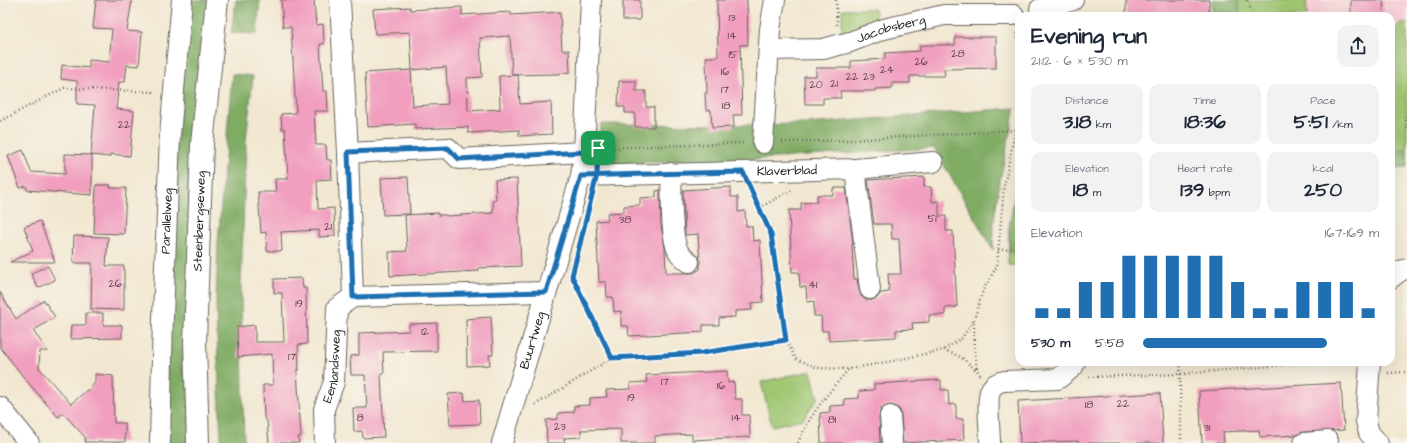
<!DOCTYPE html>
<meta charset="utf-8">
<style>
:root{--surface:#fff;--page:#f2f2f3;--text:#1f2937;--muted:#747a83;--accent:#1f6fb2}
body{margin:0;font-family:"Architects Daughter",sans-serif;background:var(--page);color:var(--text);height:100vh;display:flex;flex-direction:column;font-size:15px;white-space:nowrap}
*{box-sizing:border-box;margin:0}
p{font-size:13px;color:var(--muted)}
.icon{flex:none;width:22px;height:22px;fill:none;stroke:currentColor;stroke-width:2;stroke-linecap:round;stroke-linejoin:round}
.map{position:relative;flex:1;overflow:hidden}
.details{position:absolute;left:1015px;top:12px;width:380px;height:354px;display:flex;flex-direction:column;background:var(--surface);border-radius:12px;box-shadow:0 4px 16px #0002}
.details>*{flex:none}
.pin{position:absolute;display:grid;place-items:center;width:34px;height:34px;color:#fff;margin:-17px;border-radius:8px;box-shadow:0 2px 6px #0006}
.round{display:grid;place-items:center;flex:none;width:42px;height:42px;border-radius:12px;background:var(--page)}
.overview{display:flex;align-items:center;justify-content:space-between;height:68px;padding:0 16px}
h1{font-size:22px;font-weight:700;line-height:30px}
.stats{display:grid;grid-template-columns:repeat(3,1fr);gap:6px;height:68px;padding:4px 16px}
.stats div{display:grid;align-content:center;border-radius:10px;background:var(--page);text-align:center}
.stats b{font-size:20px;font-weight:700}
.stats small{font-size:11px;font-weight:400}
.stats p{font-size:11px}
.chart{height:112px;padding:8px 16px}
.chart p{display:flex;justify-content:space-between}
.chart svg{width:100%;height:72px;margin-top:4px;stroke:var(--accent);stroke-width:6}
ul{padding:0 16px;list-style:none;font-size:13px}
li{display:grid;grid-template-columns:64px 48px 1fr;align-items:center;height:30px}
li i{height:10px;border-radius:5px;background:var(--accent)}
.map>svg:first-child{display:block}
</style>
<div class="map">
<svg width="1407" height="443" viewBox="0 0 1407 443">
<rect width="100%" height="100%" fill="#f7f3e8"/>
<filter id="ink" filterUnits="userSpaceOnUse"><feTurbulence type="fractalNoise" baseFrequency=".025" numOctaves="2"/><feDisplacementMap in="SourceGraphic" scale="8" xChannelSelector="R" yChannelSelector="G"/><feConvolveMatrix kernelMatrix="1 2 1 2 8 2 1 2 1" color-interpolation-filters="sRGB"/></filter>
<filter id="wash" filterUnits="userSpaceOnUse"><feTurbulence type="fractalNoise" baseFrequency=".012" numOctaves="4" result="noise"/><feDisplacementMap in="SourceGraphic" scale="16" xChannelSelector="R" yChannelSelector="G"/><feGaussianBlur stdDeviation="0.9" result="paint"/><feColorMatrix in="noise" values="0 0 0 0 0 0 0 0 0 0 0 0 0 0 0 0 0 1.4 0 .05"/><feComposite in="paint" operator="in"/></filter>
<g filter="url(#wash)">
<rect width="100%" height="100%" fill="#f2e8d2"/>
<path fill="#f6cfd7" d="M1247 0H1407V55L1391 54V16H1254Z"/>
<path fill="#9fc671" stroke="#5e7146" d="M1238 0H1306L1307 16H1215Z
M842 9H875V23L842 35Z
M1401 23H1407V165L1391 166V36Z
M1019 180V265H1008L1009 228Z
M811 371 818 398 803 419 772 426 761 382Z"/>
<path fill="#7fab63" stroke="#4e6440" d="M188 0H209L188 443H166L169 251Z
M236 0H260L257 34 231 33Z
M1212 0H1238L1240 16H1212Z
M232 74 253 76 246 140 241 288 244 443H221L216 306 218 241Z
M1015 108 1000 181 993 226V250L934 148 743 160 598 164 597 159 601 124 741 125 806 124Z
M1407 150V167L1391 168V151Z
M1019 169V249L1009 250V228Z"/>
<g id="blocks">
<path fill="#f19ebf" d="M96 0H132L127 31 142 32 139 66 127 65 125 82H119L116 109 134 111 130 156 110 154V157L91 155 95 105 77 104V81L61 79 62 65 89 68V60L109 62 112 29 93 28Z
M281 0H314L316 25 323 24 324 44H320L323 91H327L328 111H314L316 145H326L327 160H331L332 179 317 180 318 209 334 208 335 236 319 237V230L281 232 282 251H267L266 232 261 233 258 192H276L275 179H288L285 129H282L281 114 296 113 291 27H283Z
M623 0H640V20H623Z
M717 0H747L748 45H740L742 115H733L734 127 712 128 711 110H706L705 93H707L706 57H718Z
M1126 0H1209V16H1126Z
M1351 0H1383L1384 16H1351Z
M410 7V10L462 7V15L511 12V15L560 12 562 50H569L570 72 557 74 512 75 510 36 480 38 482 77 467 78 468 111 500 109 499 76 518 75 520 104 551 102 552 134 519 136V130L468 133V127L415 129V124L368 127 365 73 411 70 413 106 448 104 446 67 412 70 410 32 375 34 373 9Z
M955 37H996V68L944 69 945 76H910V83H892V88L875 89V91H840L841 98H823V104H805L804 76H816V68H851V61L885 59V53L920 51V45H955Z
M619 81H636V91H646V107H654V127H635V113H625V107H618Z
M23 150 31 172 65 174V154L92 155V195L27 190 26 186 20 188 8 156Z
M408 177 410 214 383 215 381 178Z
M924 177V187H931L932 202 939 201V216H946V231H953L957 307 945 308V315H929V322L912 323 913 329 896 330V337L829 341 828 331H822L821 316H814V301L807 302 806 287H800L799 272H792L789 210H801V203L817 202V195H833V188H846L853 244H852L854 279H857L859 290 861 296 866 300H872L877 298 881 293 889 292 888 274H901L899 239H892L891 224H874L868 180Z
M517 179 521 266 478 268 479 271 390 276 389 252 407 251 405 215 438 213V215H446L447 216 493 213V200H496L495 180Z
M96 185H111L110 188H126L124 234 94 233Z
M731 187V197H738V212L745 211 746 226H752L753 241 760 240 763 302 751 303 752 310 735 311V317L719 318V325H703V332L629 336 628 326H621V311L614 312 613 297H607L606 282H599L596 221 608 220 607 213 624 212V206L640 205V198L656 197V191L660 190 661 225 665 248 666 273H694L700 269V263L698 234 685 235 683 190Z
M40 221 55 262H10L33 251 24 227Z
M74 236 108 237 106 266H124V310L91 309 92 263H73Z
M48 266 55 280 38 288 31 273Z
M302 278 303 288H306L307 344 298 345 299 370H297L301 437H298L299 443H269L267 421 264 418 263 385H273L272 354 238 357 237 327 255 325V342H284L282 293H274V279Z
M0 292 16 319 44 300 55 317 33 331 48 351H40L39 368 71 404 87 390H91V385L95 383V374L113 376 114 423H125V442H85V437L63 413 58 417 25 379 0 347Z
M86 313H103V325H122V338L70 339 71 325H86Z
M491 317 493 355H489L490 365 467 366 466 319Z
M437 323V351L383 352 384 374H381L384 437 363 438 362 431 354 432 353 408H367L365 375H351L350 356 359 355V333L409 331V324Z
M727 371 728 383 734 382 735 399H742V415H749L750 437 692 440V434L655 436V443H621V429L581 430V437L564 438 565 443H547L546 420 558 419V413L574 412V406L590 405V398L607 397 606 390 631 389 630 383 647 382 646 375Z
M941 380V390H948L949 405 956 404V419H963L964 440 903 443 901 415 900 410 895 406 890 405 883 407 880 411 879 417 880 443H821L820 413 830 412V406L845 405 844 399 859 398V391L874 390V384Z
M1341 383 1344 430 1303 432 1296 435 1260 437 1259 430 1223 432 1224 443H1202L1199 391Z
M464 393 465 401 479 400 480 424 450 425 448 394Z
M1160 393 1163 443H1078V441L1020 443 1018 401Z"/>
</g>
</g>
<g filter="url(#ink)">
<use href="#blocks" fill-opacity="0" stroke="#67635c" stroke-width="1"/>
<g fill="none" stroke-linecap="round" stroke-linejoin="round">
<defs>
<g id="street">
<path d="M340 0 348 153 353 297"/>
<path d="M1040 9 1073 0"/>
<path id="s1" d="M769 50 823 49 850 42 884 29 944 15H1014"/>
<path d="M763 143 770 29 775 0"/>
<path d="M348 153 448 148 459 159 584 152"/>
<path d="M855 169 870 289"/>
<path d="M671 173C672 192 670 235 678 251 681 256 685 259 689 262"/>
<path id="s2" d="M581 176 855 169 933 162"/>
<path d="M1391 278 1400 271 1407 269"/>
<path d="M1370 362 1366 421 1369 433 1378 443"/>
<path d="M0 407 29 443"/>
<path d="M890 416 892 443"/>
<path id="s3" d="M160 443 163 317 170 135 182 0"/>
<path id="s4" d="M325 443 324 409 334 382 337 308 353 297 546 292"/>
<path id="s5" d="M502 443 581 176 584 152 591 0"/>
<path d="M990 443C990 431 986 398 991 389 994 384 999 382 1004 381L1058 379 1073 367 1075 362"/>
<path d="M1304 443 1328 441"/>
</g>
<g id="secondary">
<path id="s6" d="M198 443 195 342 202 144 217 0"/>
</g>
</defs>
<use href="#street" stroke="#67635c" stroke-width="22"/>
<use href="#secondary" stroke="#67635c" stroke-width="24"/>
<path stroke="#67635c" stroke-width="2.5" stroke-dasharray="1 3" stroke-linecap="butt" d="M836 0 837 27
M1247 0 1254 16
M1017 33 1019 43
M1406 116 1407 129
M0 121 64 88 155 92
M782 142 849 140 1016 130
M602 148 745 143
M751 191 771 234 786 340 796 359 818 368 850 369 897 360 943 350 962 338 974 320
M759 208 792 190
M998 250 1019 249
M572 276 612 358 702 353 786 340
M944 350 961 357 976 370
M1388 373 1407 372
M980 375 977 370 975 353 974 320 983 290 997 266 1004 186 1019 113
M1089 377 1180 374 1319 362
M535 405 612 358
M798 443C810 414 829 392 849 369
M1181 443 1180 374 1181 362"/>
<use href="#street" stroke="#fff" stroke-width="20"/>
<use href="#secondary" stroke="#fff" stroke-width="22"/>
</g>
</g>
<g fill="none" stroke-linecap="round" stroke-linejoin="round" filter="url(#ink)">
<defs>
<path id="route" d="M598 148 584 152 459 159 448 148 348 152 353 297 546 292 581 176C635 174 689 173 743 172L771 234 786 340 702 353 612 358 572 276 597 175 598 148"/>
</defs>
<use href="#route" stroke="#fff" stroke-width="8"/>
<use href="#route" stroke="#1f6fb2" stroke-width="5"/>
</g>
<g text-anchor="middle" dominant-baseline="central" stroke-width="3.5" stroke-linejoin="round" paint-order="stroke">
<g font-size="11" fill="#513c45">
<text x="732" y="17">13</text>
<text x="732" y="35">14</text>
<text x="958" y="53">28</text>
<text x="733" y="54">15</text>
<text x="921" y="61">26</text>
<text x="887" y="69">24</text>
<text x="725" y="71">16</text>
<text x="852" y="76">22</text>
<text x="869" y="76">23</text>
<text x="834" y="83">21</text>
<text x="816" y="84">20</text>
<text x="725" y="89">17</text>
<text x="726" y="105">18</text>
<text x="124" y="124">22</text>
<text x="932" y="218">51</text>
<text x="625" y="219">38</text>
<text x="328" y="226">21</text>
<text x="115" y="283">26</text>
<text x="813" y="284">41</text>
<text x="299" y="303">19</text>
<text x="425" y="331">12</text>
<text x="292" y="356">17</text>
<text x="665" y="381">17</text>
<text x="721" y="385">16</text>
<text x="631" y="397">19</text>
<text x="1123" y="403">22</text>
<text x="1089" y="404">18</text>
<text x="360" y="417">8</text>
<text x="736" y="417">14</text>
<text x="832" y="419">81</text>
<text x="560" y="426">23</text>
<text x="1207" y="427">31</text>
</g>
<g font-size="13" fill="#1c1c1c" stroke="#f7f3e8">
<text stroke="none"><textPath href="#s1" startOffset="125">Jacobsberg</textPath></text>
<text stroke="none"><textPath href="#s2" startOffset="206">Klaverblad</textPath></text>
<text stroke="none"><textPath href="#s3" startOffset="222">Parallelweg</textPath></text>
<text stroke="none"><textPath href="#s6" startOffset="222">Steenbergseweg</textPath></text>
<text stroke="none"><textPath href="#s5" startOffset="107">Buurtweg</textPath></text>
<text stroke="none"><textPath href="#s4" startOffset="78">Eenlandsweg</textPath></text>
</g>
</g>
</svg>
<div class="pin" style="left:598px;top:148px;background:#1e9e55"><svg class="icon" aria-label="arrive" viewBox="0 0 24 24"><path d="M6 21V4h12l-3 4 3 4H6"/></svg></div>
<section class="details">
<div class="overview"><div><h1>Evening run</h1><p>21:12 · 6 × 530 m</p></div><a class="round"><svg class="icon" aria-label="share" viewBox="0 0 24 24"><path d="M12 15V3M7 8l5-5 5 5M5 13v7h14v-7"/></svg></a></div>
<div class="stats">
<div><p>Distance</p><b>3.18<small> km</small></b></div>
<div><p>Time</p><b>18:36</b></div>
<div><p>Pace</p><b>5:51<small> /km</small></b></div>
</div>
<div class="stats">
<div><p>Elevation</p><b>18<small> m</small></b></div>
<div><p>Heart rate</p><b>139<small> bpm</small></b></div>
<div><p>kcal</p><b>250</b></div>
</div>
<div class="chart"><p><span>Elevation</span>167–169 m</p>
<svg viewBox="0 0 160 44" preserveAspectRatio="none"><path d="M5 44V38M15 44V38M25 44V22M35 44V22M45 44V6M55 44V6M65 44V6M75 44V6M85 44V6M95 44V22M105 44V38M115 44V38M125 44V22M135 44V22M145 44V22M155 44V38"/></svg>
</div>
<ul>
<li><b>530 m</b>5:58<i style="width:78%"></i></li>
</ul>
</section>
</div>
